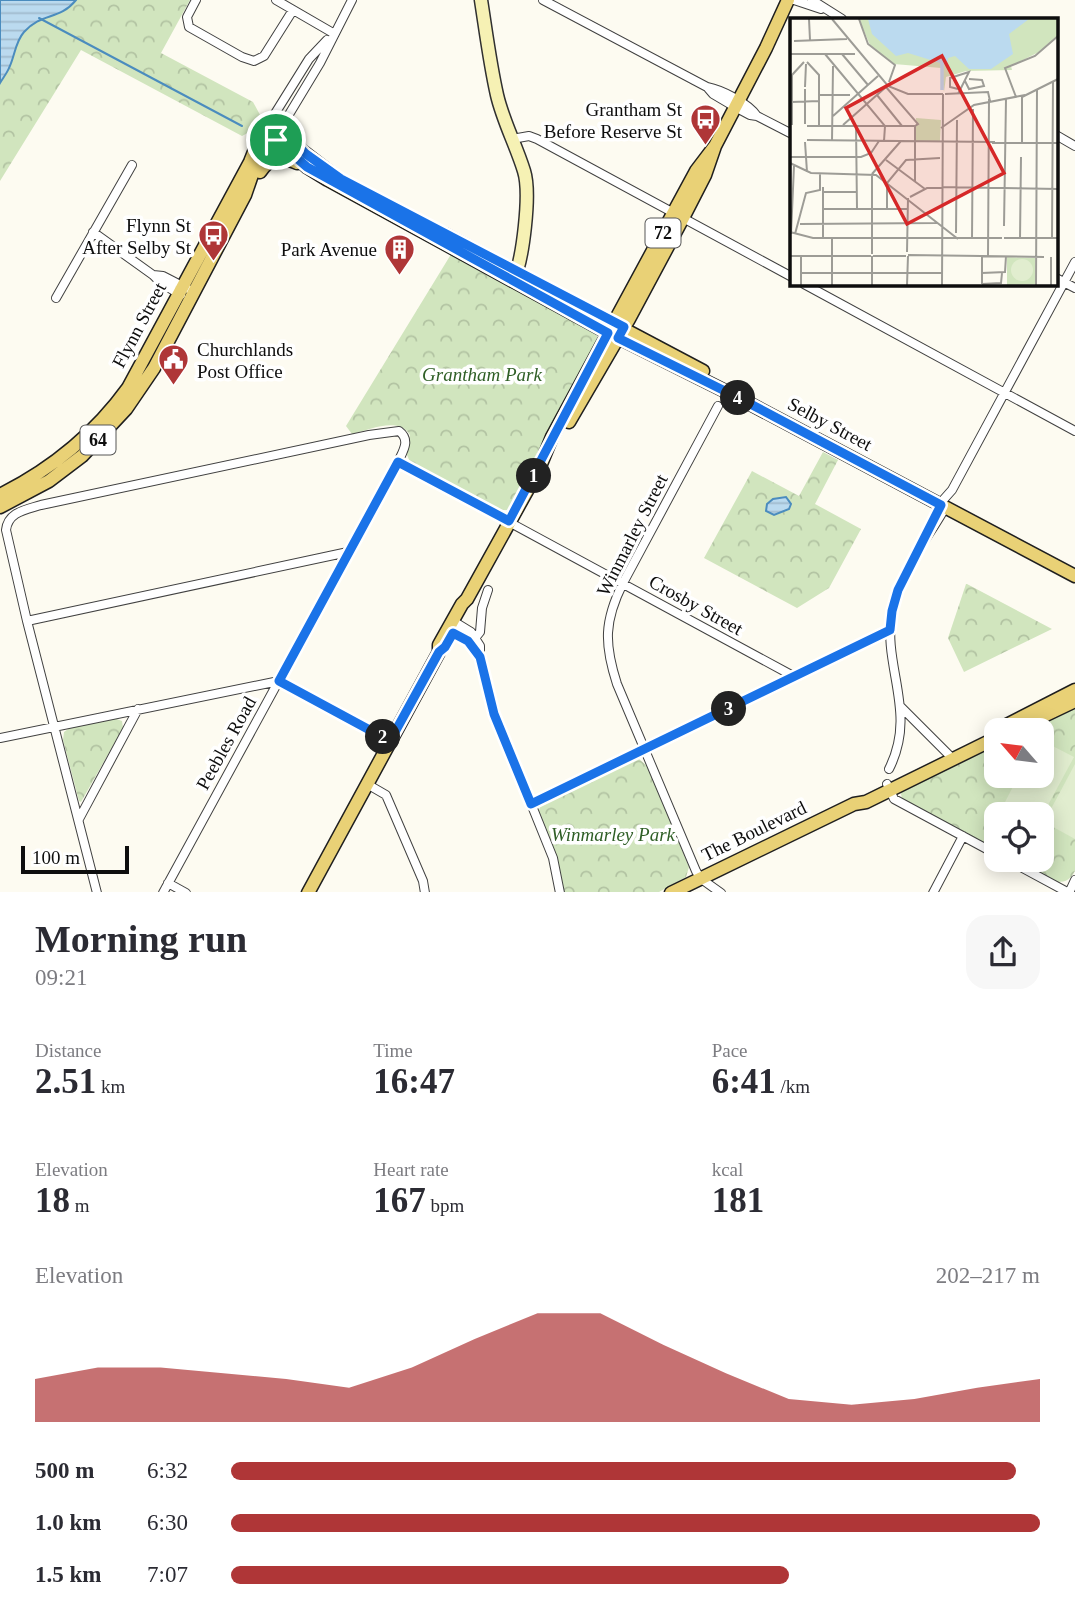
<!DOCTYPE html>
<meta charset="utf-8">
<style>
:root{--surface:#fff;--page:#f7f7f7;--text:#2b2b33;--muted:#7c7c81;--accent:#af3637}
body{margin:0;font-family:"Times New Roman",serif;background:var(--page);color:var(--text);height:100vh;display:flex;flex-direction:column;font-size:26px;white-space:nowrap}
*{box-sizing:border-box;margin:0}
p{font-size:23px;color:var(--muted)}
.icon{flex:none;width:38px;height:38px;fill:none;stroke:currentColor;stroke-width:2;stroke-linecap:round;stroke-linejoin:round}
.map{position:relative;height:892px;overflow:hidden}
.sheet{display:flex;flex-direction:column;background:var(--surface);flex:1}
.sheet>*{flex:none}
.needle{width:46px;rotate:298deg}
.controls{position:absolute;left:984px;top:718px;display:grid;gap:14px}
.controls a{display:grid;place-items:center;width:70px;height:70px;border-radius:14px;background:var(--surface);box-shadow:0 4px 18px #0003;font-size:35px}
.scale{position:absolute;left:21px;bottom:18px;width:108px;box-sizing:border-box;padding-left:7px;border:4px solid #0e0e0e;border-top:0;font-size:19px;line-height:24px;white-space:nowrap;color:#0e0e0e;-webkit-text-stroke:5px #fff;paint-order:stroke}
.pin{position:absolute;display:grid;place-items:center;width:60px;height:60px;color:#fff;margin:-30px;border:4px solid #fff;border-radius:50%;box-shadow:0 2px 7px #0007}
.km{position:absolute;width:35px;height:35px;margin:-18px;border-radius:50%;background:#222;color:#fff;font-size:19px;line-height:35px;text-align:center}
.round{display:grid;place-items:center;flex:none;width:74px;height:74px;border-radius:21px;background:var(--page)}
.head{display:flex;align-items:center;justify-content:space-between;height:119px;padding:0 35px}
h1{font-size:38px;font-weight:800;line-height:52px}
.metrics{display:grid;grid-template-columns:repeat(3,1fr);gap:10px;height:119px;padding:7px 35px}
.metrics div{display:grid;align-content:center}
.metrics b{font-size:35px;font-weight:800}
.metrics small{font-size:19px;font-weight:400}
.metrics p{font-size:19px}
.chart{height:196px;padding:14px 35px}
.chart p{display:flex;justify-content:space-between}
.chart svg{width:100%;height:126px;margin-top:7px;fill:var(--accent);opacity:.7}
ul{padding:0 35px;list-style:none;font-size:23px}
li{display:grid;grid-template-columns:112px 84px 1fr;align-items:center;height:52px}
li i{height:18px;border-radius:9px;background:var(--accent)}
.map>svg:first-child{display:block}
</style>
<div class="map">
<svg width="1075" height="893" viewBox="0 0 1075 893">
<defs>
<pattern id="park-crowns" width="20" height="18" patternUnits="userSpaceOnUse" patternTransform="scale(1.75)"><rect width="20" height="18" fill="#d1e5be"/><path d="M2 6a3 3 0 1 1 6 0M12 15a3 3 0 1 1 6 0" fill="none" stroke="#b2c3a2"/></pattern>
<pattern id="water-rules" width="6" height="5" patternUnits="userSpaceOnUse" patternTransform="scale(1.75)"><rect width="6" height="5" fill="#bbdaef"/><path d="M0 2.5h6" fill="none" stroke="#a0bacc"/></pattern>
</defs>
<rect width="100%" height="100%" fill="#fdfbf1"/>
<path fill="url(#park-crowns)" d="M0 0H190L161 53 253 102 265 124 242 136 81 50 0 181Z
M453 251 594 332 599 339 512 506 507 510H498L410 462 407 455 410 435C399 416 369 430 352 434L346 426Z
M823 452 838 460 815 504 861 529 829 588 797 608 704 558 752 471 799 496Z
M966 584H967L1052 629 964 672 948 638Z
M1075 704V871C1071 879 1066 882 1058 882L1014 859H1041V814H996V850L902 799 901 794 903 788 996 741V775H1041V730H1019Z
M114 718 122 721 123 728 81 802 79 801 63 740 64 732 71 727Z
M634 759H639L647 766 689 867 686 877 659 892H564L556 856 539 811 540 806Z"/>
<path fill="#e1edcf" d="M1041 740 1074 757 1041 818V814H1028L1005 802 1019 775H1041Z
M1075 764V839L1044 822Z"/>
<path fill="url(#water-rules)" stroke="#4b8cbe" stroke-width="2" d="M0 0H76C59 21 42 12 24 32 15 42 15 56 9 68 7 73 3 78 0 83Z
M786 497 791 504 789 509 774 515 766 511 767 504 773 499Z"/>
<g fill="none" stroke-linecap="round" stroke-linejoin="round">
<path stroke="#4b8cbe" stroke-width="2" d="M39 18 242 126"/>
<defs>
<path id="street" d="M196 0 187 17 189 27 242 57 254 61 264 56 293 10
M276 0 333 33
M543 0 707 87C722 90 748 103 757 116
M794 0 821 9
M812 0 842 19
M707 87 713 94 735 107 750 115 757 116 792 134
M271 120 309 59 327 40
M282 126 320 63 352 0
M1056 135 1075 146
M512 139 529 136 537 139 792 277
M93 232 153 275 161 283 181 295
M153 275 163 276 194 292
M1056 278 1075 288
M804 284 1075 431
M56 298 132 165
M718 406 623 583C604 621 604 644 617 684L696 871 700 878 721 893
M398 462 795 677
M944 499 952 490 1075 262
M27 621 348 552
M453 621 471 632 480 646V657L490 702 553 858 560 893
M448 630 468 641 480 657
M476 637 480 632 482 608 488 590
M901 707 953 759
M0 738 279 681 391 741
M889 769C918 712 882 667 892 612 898 574 927 540 945 508
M367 784 386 795 423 881 425 893
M887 784 894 799 996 854
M531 804 890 630
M79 819 138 709
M1006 859 1069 893
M168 883 186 893
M97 893 27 621 6 530C8 512 25 510 41 505L369 435 399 431C411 440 403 451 398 462L163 893
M933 893 963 836
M1069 893 1075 880"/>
<path id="secondary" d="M481 0C486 32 490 64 497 95 503 121 516 145 524 171 531 193 523 261 513 281"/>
<path id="primary" d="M263 131a10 10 0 1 1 20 0a10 10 0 1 1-20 0Z
M283 130 301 150 332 174
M276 140 307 167 328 180 599 328 741 399 1075 576
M260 172C270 157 281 156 297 163
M444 234 703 371
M569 422 629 319 683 218 705 175 715 146 766 48 788 0
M0 495C52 469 94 435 128 388L250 162 262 132
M0 507 49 481 82 456 126 409 154 368 245 195 255 166 273 141
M1031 722 1075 701
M997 730 1075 690
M308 893 439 652V645L462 604 467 599 539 469 552 437 696 171 715 146
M671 893 854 804 866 802 996 738"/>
</defs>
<use href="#street" stroke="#414141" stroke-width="10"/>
<use href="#secondary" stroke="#303030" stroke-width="15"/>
<use href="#primary" stroke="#1f1f1f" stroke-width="15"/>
<use href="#street" stroke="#fff" stroke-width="8"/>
<use href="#secondary" stroke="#f6f1b4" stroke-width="12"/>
<use href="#primary" stroke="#e9d176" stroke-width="12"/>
</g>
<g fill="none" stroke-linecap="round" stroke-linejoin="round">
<defs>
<path id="route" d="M283 130 306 154 341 179 624 327 618 338 741 399 941 505 898 590 892 611 890 630 531 804 494 714 480 657 468 641 453 633 445 647 439 652 390 741 279 681 398 462 509 521 608 333 307 167 276 140 281 136Z"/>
</defs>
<use href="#route" stroke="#fff" stroke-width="14"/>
<use href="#route" stroke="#1a73e8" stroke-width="9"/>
</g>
<defs>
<symbol id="bus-pin" viewBox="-11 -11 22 30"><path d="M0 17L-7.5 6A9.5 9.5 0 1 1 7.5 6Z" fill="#af3637" stroke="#fff"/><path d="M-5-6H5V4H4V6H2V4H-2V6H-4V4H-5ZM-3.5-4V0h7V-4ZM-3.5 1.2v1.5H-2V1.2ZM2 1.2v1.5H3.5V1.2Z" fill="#fff"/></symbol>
<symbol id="building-pin" viewBox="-11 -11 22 30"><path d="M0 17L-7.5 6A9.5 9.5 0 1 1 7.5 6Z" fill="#af3637" stroke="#fff"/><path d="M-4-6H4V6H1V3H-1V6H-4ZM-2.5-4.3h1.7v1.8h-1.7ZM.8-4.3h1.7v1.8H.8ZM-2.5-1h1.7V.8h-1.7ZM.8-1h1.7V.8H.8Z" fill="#fff"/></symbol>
<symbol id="civic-pin" viewBox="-11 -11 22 30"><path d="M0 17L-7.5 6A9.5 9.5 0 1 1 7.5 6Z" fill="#af3637" stroke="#fff"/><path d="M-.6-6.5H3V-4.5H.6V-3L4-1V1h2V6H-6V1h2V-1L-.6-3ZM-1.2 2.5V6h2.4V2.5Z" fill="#fff"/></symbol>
</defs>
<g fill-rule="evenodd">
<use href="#bus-pin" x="688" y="102" width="35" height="47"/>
<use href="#bus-pin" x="196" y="218" width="35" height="47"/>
<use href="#building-pin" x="382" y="232" width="35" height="47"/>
<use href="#civic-pin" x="156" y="342" width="35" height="47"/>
</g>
<g text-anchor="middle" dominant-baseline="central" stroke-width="7" stroke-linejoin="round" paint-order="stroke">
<g fill="#fff" stroke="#565656" stroke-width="2">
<rect x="645.5" y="218.5" width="35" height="29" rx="5"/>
<rect x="80.5" y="425.5" width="35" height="29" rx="5"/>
</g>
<g font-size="18" font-weight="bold" fill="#0e0e0e">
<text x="663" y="233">72</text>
<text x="98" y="440">64</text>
</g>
<g font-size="19" fill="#0e0e0e" stroke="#fff" text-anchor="end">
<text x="682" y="109">Grantham St<tspan x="682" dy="22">Before Reserve St</tspan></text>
<text x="191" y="225">Flynn St<tspan x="191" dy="22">After Selby St</tspan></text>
<text x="377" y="249">Park Avenue</text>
<text x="197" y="349" text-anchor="start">Churchlands<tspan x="197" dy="22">Post Office</tspan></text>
</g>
<g font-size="19" fill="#0e0e0e" stroke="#fff">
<text transform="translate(139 325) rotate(-62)">Flynn Street</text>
<text transform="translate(830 424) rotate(28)">Selby Street</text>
<text transform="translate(632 535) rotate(-63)">Winmarley Street</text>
<text transform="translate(696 605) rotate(29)">Crosby Street</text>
<text transform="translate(226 743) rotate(-61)">Peebles Road</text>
<text transform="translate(754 831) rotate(-26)">The Boulevard</text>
</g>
<g font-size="19" font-style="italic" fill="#2f5f26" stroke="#fff">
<text x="482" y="374">Grantham Park</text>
<text x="613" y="834">Winmarley Park</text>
</g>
</g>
<g transform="translate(790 18)">
<rect width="268" height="268" fill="#fdfbf1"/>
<path d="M69 1H268V17L249 34 221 48 222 52 176 53 156 59 154 74 151 50 104 46 80 27ZM126 100 151 102 150 123H126ZM217 239 245 240V266L217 267Z" fill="#d1e5be"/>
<path d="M221 252a11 11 0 1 1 22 0a11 11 0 1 1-22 0Z" fill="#e1edcf"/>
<path d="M78 1H239L219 16 223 36 201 51H179L165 38 158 40 157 47 118 35 106 38 82 16Z" fill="#bbdaef"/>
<path fill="none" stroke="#bbdaef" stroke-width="3.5" d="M152 45V72"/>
<path fill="none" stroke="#9d9c96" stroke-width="2" d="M19 1 20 22M42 1 98 68 118 76H153M69 1 78 26 105 47 99 64M4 23 57 21M0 36H65M35 36 95 108 94 123M52 36 78 67M17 44 29 57V107M175 63 179 71 194 68 192 62 179 61M15 69 16 46M155 76 198 74 200 83M168 76 179 54 160 60V69L168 71M29 77H60M87 77 112 108M226 79 215 50 245 38 268 18M232 79 268 61M2 84 29 83M43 98 88 58M15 106V71M2 107V57L14 44M66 107 67 191M17 108H125L128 106 96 69 53 107M151 110 184 87 235 77M17 122 205 124M42 123 43 48M15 124 17 154M232 124V78M202 125H268M0 139H71L81 135 89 123M96 142 135 171M0 145 21 155 86 157 168 221M82 156V236M82 156 111 123M125 163V108M152 169 268 171M33 174H67M120 179 137 170H152M33 191H117M97 191V165L116 142 150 140M10 206 147 205M214 208 216 81M0 214 23 220H212M166 215 167 102M1 216 4 148M5 216 16 175 30 172V155M42 220V267M214 220H268M262 220 263 63M33 221V169M182 221 183 91M230 221 231 139M117 234 118 180M118 237 254 239M0 238H81M83 238H116M198 238 199 81M11 255H152M192 255 215 254 216 238M192 266 211 265 212 255M192 266V238M11 267V238M82 267V238M117 267 118 238M152 267 153 76M246 267 247 71M261 267V239"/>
<path fill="#d62828" fill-opacity="0.15" stroke="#d62828" stroke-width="3.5" d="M152 38 214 155 117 206 56 90Z"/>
<rect width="268" height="268" fill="none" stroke="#0e0e0e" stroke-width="3.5"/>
</g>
</svg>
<div class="controls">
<a><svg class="needle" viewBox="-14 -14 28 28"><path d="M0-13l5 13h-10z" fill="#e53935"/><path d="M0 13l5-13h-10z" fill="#7c7c81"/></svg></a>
<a><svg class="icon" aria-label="locate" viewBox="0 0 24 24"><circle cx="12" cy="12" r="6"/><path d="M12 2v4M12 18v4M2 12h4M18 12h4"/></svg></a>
</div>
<div class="scale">100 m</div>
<div class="pin" style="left:276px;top:140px;background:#1e9e55"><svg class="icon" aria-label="arrive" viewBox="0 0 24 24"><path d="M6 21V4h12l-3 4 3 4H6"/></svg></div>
<b class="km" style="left:534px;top:476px">1</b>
<b class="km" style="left:383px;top:737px">2</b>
<b class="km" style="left:729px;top:709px">3</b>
<b class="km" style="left:738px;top:398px">4</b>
</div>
<section class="sheet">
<div class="head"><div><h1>Morning run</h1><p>09:21</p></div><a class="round"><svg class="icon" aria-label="share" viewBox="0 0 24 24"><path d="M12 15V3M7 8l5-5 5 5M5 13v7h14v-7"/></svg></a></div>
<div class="metrics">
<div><p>Distance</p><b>2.51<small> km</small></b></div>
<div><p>Time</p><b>16:47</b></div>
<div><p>Pace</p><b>6:41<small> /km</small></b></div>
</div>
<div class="metrics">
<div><p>Elevation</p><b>18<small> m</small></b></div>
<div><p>Heart rate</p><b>167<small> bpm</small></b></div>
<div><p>kcal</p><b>181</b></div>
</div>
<div class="chart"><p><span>Elevation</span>202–217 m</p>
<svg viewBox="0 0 160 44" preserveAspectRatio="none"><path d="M0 44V29L10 25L20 25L30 27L40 29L50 32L60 25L70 15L80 6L90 6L100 17L110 27L120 36L130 38L140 36L150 32L160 29V44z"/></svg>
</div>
<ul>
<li><b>500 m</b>6:32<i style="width:97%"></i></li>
<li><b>1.0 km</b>6:30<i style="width:100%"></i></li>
<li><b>1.5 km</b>7:07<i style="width:69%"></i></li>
</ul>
</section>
